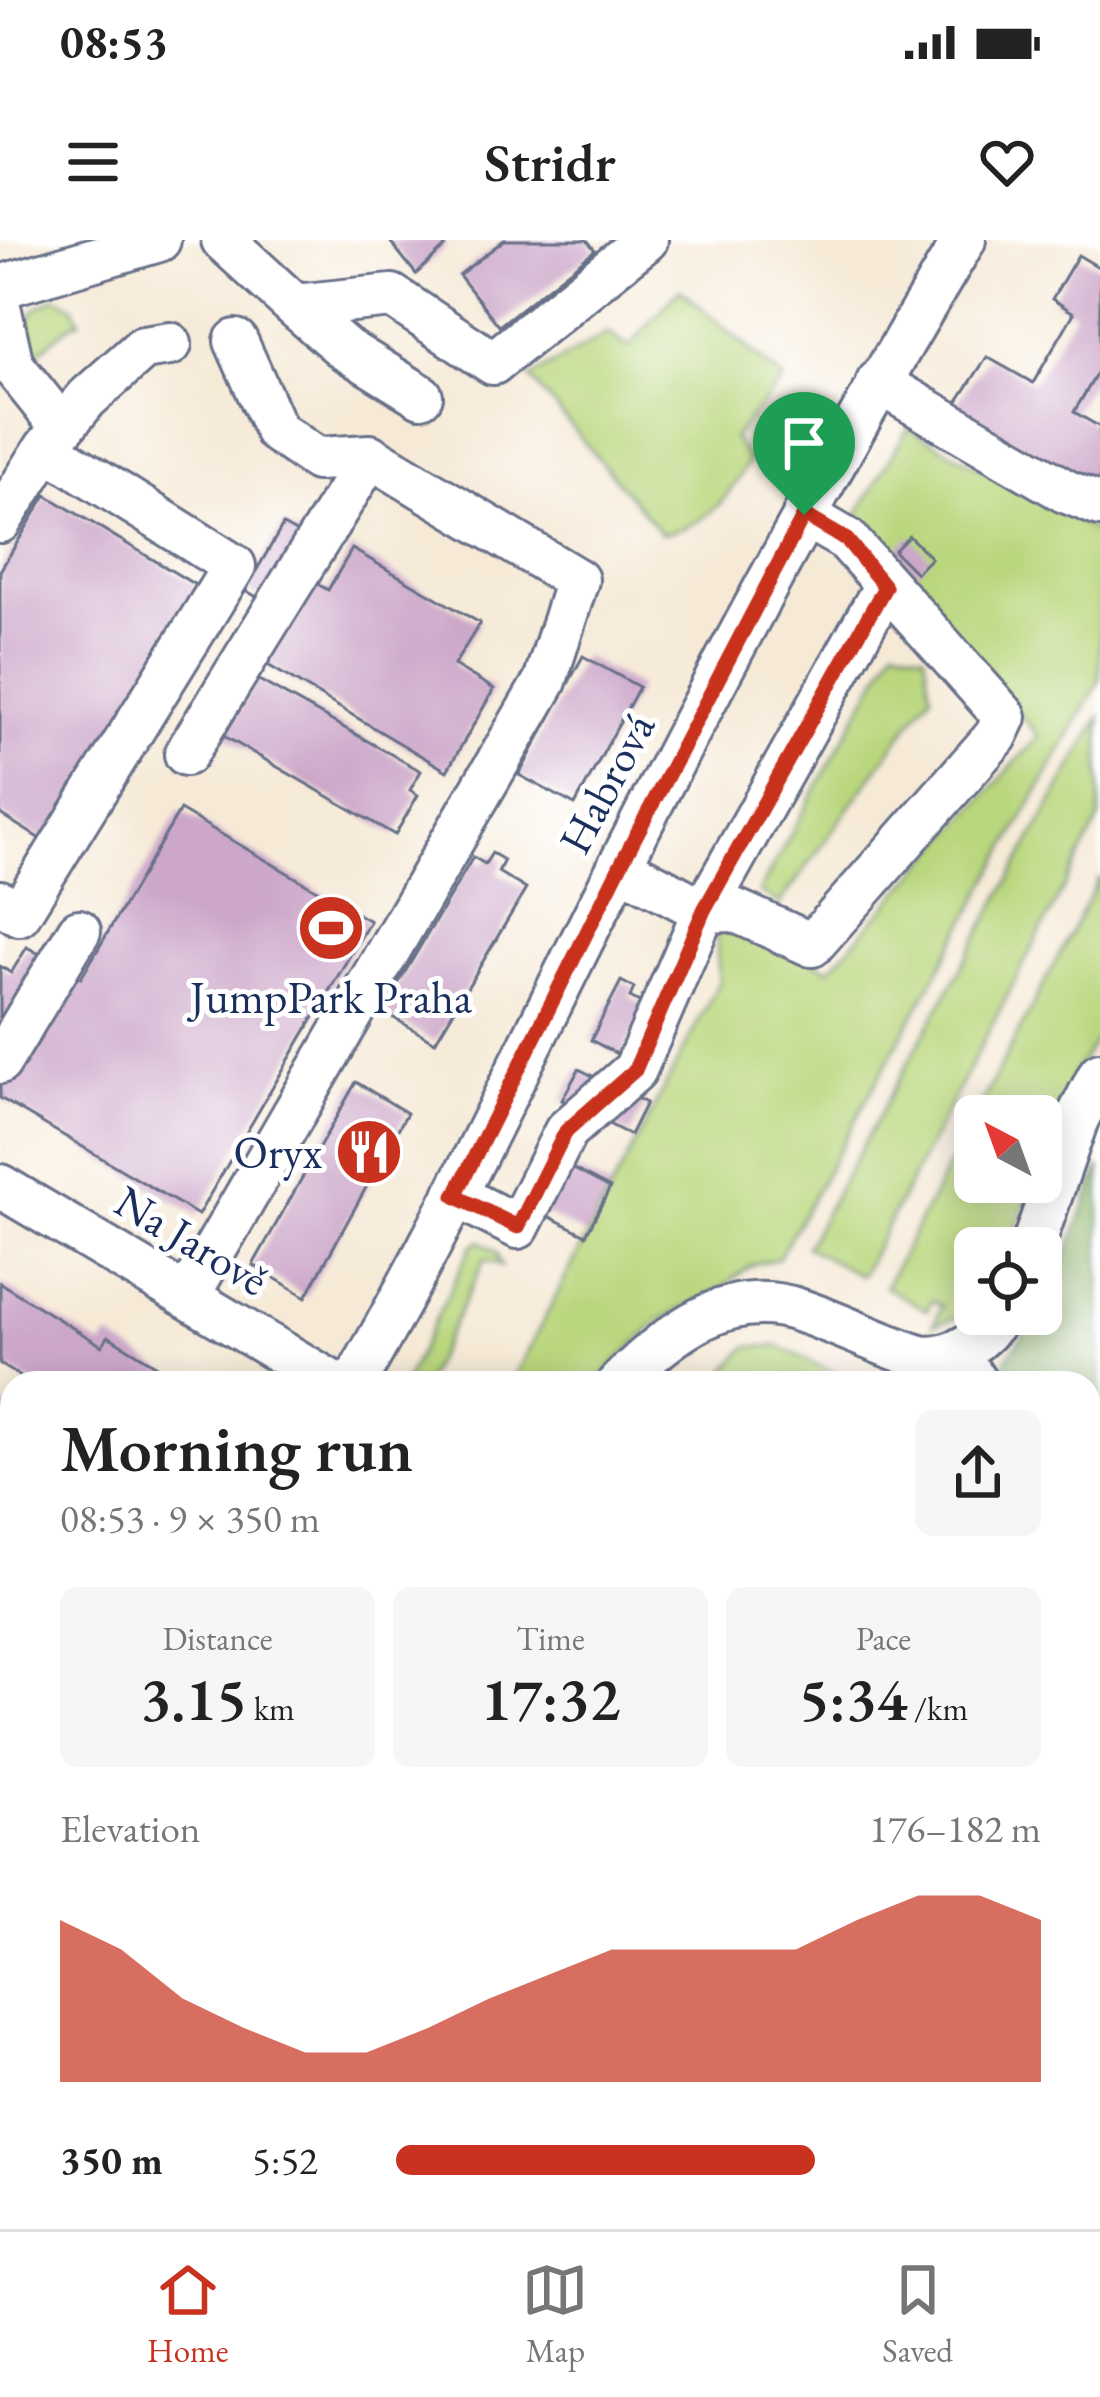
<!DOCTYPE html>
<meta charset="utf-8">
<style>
:root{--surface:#fff;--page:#f6f6f6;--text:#222;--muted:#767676;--line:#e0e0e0;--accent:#c8321e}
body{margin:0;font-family:"EB Garamond",serif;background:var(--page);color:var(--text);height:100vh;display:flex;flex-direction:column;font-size:45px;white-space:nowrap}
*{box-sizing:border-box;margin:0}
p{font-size:39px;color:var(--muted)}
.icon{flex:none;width:66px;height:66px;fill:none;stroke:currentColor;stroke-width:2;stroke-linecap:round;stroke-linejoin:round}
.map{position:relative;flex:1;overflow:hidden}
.details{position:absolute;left:0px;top:1131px;width:1101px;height:858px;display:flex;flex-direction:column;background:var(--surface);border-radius:36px 36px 0 0;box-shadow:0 6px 30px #0003}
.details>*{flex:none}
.needle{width:78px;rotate:319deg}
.tools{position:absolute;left:954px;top:855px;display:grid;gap:24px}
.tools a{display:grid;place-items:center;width:108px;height:108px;border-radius:18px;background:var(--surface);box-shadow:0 6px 30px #0003;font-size:60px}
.pin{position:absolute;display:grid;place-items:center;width:102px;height:102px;color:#fff;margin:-123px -51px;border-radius:50% 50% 50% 0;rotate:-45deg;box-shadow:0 0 12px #0007}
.pin .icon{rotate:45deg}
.round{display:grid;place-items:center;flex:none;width:126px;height:126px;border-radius:18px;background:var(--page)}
.head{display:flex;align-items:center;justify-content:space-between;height:204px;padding:0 60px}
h1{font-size:66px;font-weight:600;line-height:90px}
.figures{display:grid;grid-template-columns:repeat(3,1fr);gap:18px;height:204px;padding:12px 60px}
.figures div{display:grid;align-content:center;border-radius:18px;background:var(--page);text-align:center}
.figures b{font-size:60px;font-weight:600}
.figures small{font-size:33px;font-weight:400}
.figures p{font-size:33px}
.chart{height:336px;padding:24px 60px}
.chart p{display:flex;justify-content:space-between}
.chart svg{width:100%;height:216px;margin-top:12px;fill:var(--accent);opacity:.7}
ul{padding:0 60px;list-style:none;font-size:39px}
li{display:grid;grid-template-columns:192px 144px 1fr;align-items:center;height:90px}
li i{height:30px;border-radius:15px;background:var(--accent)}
.status{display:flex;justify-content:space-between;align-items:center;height:84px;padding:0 60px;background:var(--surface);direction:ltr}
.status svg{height:33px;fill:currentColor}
header{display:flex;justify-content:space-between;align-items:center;height:156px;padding:0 60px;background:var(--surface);font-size:54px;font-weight:600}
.menu{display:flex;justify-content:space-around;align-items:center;height:168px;border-top:3px solid var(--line);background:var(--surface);font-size:33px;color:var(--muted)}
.menu a{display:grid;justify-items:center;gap:6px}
.menu .active{color:var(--accent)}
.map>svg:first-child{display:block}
</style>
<div class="status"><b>08:53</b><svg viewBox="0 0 49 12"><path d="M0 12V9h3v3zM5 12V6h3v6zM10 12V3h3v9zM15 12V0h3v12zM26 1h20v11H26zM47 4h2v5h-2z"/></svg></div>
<header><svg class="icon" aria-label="menu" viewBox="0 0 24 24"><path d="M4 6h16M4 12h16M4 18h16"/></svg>Stridr<svg class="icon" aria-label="heart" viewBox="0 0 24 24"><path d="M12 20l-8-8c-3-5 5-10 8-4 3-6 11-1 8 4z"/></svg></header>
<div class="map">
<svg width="1100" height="1989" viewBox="0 0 1100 1989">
<rect width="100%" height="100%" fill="#fff"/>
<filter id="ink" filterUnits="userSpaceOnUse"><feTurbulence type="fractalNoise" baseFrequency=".00833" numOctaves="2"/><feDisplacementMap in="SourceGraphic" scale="24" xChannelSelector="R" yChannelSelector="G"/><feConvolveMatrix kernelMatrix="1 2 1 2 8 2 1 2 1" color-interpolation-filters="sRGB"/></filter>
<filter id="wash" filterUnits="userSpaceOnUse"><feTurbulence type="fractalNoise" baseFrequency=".004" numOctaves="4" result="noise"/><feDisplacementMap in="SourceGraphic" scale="48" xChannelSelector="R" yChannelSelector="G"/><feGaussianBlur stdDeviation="2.7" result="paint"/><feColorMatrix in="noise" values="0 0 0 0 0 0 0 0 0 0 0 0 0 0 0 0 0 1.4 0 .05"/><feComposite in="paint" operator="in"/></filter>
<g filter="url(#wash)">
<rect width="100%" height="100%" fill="#f6ead7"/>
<path fill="#b9d77d" stroke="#6a836e" stroke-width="3" d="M680 49 784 140 733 198 749 220C728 259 708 285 662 294L530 138 608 93 629 107Z
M56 57 73 66 80 81 71 84 27 122 21 97 34 70Z
M908 188 1100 294V440L778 1019 753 1024 717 1051 660 1080 594 1143H511L719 742 716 695 735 688 830 729 1039 496 850 287Z
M895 406 925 414 931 454 780 664 759 652Z
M1100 477V578L861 1036 806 1007Z
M1100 637V794L1079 825 1059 865 1041 918V876H975V942H1033L1009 1008H975V1066L958 1077 933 1085 942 1066 932 1061 927 1070 885 1047Z
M480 1001 496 1012 501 1026 485 1019 424 1143H404L472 1005Z
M778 1106 855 1143H725L727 1130 747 1107Z
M1089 1709 1100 1716V1989H826L828 1977H1089Z
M12 1752V1963L0 1959V1777Z
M288 1977H784L781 1989H312Z"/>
<path fill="#92b86c" stroke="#567465" stroke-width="3" d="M1100 926V1261L1089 1246V1143H1002L1011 1138 1005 1125 1007 1118 1051 1057Z"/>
<g id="blocks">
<path fill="#cca7c9" d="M389 0H440L445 7 416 34Z
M504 0H587L595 10 499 86 459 35Z
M1078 15 1100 28V128L1074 172 1100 187V256L950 173 987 117 1033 143 1074 73 1052 59Z
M46 255 202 349 48 604 0 574V331Z
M283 285 310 300 272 366 245 350Z
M909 296 931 318 916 333 894 311Z
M352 309 480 383 454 425 494 449 447 531 266 424 314 342 328 350Z
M583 416 639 447 575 565 519 535Z
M257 439 421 531 410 550 418 555 395 595 224 496Z
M180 570 370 681 198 975 0 858V726L11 733 27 707 81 738Z
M492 613 504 620 498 632 526 649 435 802 382 771 473 617 485 624Z
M621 741 634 748 630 757 647 766 621 816 591 800Z
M579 829 646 863 630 895 562 860Z
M356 842 407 873 306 1057 253 1025Z
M568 926 610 948 586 995 544 974Z
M0 1043 102 1106 108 1096 185 1143H31L0 1124Z
M0 1164 12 1171V1210L0 1203Z
M12 1405V1537L0 1557V1425Z
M252 1977H288L312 1989H246Z"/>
</g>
</g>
<g filter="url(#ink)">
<use href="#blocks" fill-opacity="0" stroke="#687088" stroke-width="3"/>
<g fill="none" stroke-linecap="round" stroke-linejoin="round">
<defs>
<path id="minor" d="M223 0 295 66 392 56 493 123 646 0
M0 47 159 0
M295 66 345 109 421 156
M0 71 12 125 60 185
M878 142 1065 251 1100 265
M46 208 87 158 143 108 170 104
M0 281 46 208 234 326 19 674 0 662
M186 514 370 216
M619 626 704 671 734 670 812 705 996 496 1005 477 847 300 804 275
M0 822 79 691
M0 946 333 1143
M455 955 518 987 566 891 635 830 704 671 885 347
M1032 1008 1077 879 1100 834
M188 1056 545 441 577 340 370 216 317 219 276 191 236 101
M956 1113 976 1143
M354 1143C451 976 531 799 619 627 727 414 841 204 964 0
M619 1143C667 1095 727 1045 801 1071 843 1085 882 1106 924 1118 958 1118 981 1100 1001 1074
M0 1249 12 1257
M1089 1281 1100 1296
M0 1326 12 1307
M1089 1488 1100 1439
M0 1731 12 1707
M74 1989 85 1977"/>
</defs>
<use href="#minor" stroke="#687088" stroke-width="48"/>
<use href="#minor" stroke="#fff" stroke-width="42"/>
</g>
</g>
<g fill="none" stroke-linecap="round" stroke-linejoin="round" filter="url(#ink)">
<defs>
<path id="route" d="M804 275 847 300 885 347 704 670 635 830 566 891 518 987 455 956 620 626Z"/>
</defs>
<use href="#route" stroke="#fff" stroke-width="24"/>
<use href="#route" stroke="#c8321e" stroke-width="15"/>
</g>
<defs>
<symbol id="stadium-disc" viewBox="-11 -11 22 22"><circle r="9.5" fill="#c8321e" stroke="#fff"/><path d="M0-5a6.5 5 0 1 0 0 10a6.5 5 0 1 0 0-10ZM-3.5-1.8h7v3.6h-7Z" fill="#fff"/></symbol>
<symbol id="restaurant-disc" viewBox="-11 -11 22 22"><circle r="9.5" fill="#c8321e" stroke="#fff"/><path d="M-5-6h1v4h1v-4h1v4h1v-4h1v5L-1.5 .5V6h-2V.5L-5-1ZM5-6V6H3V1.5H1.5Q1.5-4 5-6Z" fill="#fff"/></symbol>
</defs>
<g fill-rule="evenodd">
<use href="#stadium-disc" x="293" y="650" width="76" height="76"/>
<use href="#restaurant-disc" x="331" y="874" width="76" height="76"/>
</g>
<g text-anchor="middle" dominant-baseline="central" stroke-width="10" stroke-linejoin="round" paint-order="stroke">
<g font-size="45" fill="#1b2f5e" stroke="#fff">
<text transform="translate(606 543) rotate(-62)">Habrová</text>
<text transform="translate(192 1000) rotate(31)">Na Jarově</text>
</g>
<g font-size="45" fill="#1b2f5e" stroke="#fff">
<text x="331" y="757">JumpPark Praha</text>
<text x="322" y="912" text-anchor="end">Oryx</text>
</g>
</g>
</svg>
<div class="tools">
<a><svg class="needle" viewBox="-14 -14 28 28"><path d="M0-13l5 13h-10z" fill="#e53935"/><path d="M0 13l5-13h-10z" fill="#767676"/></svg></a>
<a><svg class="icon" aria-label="locate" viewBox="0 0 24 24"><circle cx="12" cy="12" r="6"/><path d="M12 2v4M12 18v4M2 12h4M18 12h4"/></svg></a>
</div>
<div class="pin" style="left:804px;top:275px;background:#1e9e55"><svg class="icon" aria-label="arrive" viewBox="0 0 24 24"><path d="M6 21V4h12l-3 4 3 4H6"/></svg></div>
<section class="details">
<div class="head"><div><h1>Morning run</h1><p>08:53 · 9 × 350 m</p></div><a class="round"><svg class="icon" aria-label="share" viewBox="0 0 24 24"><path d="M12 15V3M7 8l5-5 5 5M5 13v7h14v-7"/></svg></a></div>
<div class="figures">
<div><p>Distance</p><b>3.15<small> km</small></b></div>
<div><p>Time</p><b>17:32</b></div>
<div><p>Pace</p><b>5:34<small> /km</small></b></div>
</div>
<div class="chart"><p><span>Elevation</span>176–182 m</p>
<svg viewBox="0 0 160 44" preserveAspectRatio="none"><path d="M0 44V11L10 17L20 27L30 33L40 38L50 38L60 33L70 27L80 22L90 17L100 17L110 17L120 17L130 11L140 6L150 6L160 11V44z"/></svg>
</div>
<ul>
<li><b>350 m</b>5:52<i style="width:65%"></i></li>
</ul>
</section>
</div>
<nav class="menu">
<a class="active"><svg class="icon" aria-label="home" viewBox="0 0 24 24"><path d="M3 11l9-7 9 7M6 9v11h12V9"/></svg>Home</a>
<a><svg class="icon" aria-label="map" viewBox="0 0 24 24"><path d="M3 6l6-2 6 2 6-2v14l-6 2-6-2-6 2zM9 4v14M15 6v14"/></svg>Map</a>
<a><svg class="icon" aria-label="saved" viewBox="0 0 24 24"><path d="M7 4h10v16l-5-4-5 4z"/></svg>Saved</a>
</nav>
